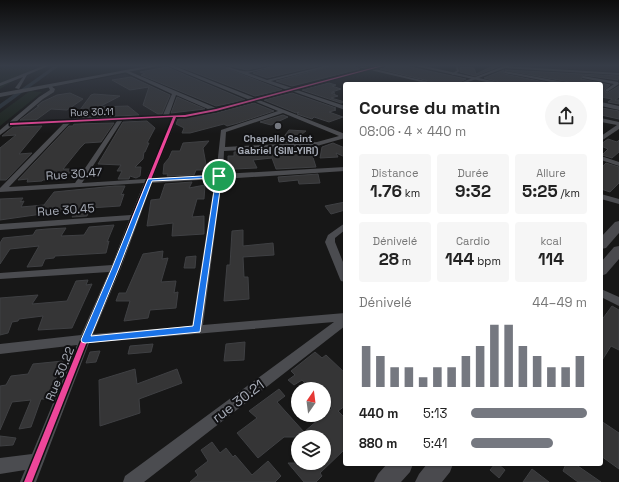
<!DOCTYPE html>
<html lang="fr">
<meta charset="utf-8">
<style>
:root{--surface:#fff;--page:#f6f6f6;--text:#222;--muted:#767676;--accent:#757880}
body{margin:0;font-family:"Space Grotesk",sans-serif;background:var(--page);color:var(--text);height:100vh;display:flex;flex-direction:column;font-size:15px;white-space:nowrap}
*{box-sizing:border-box;margin:0}
p{font-size:13px;color:var(--muted)}
.icon{flex:none;width:22px;height:22px;fill:none;stroke:currentColor;stroke-width:2;stroke-linecap:round;stroke-linejoin:round}
.map{position:relative;flex:1;overflow:hidden}
.sheet{position:absolute;left:343px;top:82px;width:260px;height:384px;display:flex;flex-direction:column;background:var(--surface);border-radius:4px;box-shadow:0 1px 3px #0004}
.sheet>*{flex:none}
.needle{width:26px;rotate:14deg}
.tools{position:absolute;left:291px;top:382px;display:grid;gap:8px}
.tools a{display:grid;place-items:center;width:40px;height:40px;border-radius:50%;background:var(--surface);box-shadow:0 1px 3px #0004;font-size:20px}
.pin{position:absolute;display:grid;place-items:center;width:34px;height:34px;color:#fff;margin:-17px;border:2px solid #fff;border-radius:50%;box-shadow:0 1px 4px #0007}
.round{display:grid;place-items:center;flex:none;width:42px;height:42px;border-radius:21px;background:var(--page)}
.summary{display:flex;align-items:center;justify-content:space-between;height:68px;padding:0 16px}
h1{font-size:18px;font-weight:800;line-height:30px}
.stats{display:grid;grid-template-columns:repeat(3,1fr);gap:6px;height:68px;padding:4px 16px}
.stats div{display:grid;align-content:center;border-radius:4px;background:var(--page);text-align:center}
.stats b{font-size:17px;font-weight:800}
.stats small{font-size:11px;font-weight:400}
.stats p{font-size:11px}
.chart{height:112px;padding:8px 16px}
.chart p{display:flex;justify-content:space-between}
.chart svg{width:100%;height:72px;margin-top:4px;stroke:var(--accent);stroke-width:6}
ul{padding:0 16px;list-style:none;font-size:13px}
li{display:grid;grid-template-columns:64px 48px 1fr;align-items:center;height:30px}
li i{height:10px;border-radius:5px;background:var(--accent)}
.map>svg:first-child{display:block}
</style>
<div class="map">
<svg width="619" height="482" viewBox="0 0 619 482">
<rect width="100%" height="100%" fill="#171717"/>
<path fill="#212123" d="M519 66H619V72Z
M125 74 172 96 163 115 19 121 56 86Z"/>
<path fill="#1d241e" d="M6 66H38L0 89V69Z
M30 91 42 92 0 126V113Z"/>
<g fill="none" stroke-linecap="round" stroke-linejoin="round">
<path fill="#2a3239" fill-rule="evenodd" d="M54 66H59L0 109V104Z"/>
</g>
<path fill="#353536" stroke="#3f4043" d="M178 66H220L282 90 255 96Z
M230 66H266L247 70Z
M278 66H318L267 78 253 73Z
M332 66H354L360 69 292 86 276 81Z
M385 66H405L466 79 456 84H441L380 69Z
M493 66H500L475 76 460 72V67L474 68 476 74Z
M167 67 245 100 216 106 141 75 145 74 140 72Z
M504 70V74L554 84H507L484 78Z
M505 70 619 76 618 80 583 75 581 79 610 85 604 90 607 93 619 86V97L615 100H619V104L608 102 612 99 601 97V84H572L569 82Z
M131 77 170 95 162 114H158L143 105 149 87 130 90 112 80Z
M329 83 336 85 332 86 341 89 332 92 335 93H331L338 96 331 98 345 102 341 103 302 90Z
M70 93 83 99 67 110 51 109 36 120H20L39 106H37L42 102 57 95Z
M292 93 336 108 334 109 336 110 329 112 343 117 329 122 314 117 312 119 297 114 299 112 296 113 264 100Z
M94 94 120 96 99 107 128 106 139 115 74 118 91 95Z
M177 97 205 109 171 113Z
M254 103 274 111 238 123 227 126 224 124 190 133H182L184 128 176 124 178 119 216 113Z
M602 108 619 111V119L601 115Z
M283 115 288 117 271 125 260 122Z
M147 121 155 128 147 143H149L145 152H144L143 159 135 167H141L140 176 136 178 130 176 129 179H118L122 171H117L121 165 98 164 123 122Z
M114 123 101 142 85 143 80 148 63 169H73L64 179 43 180 42 181 27 182 28 179 18 180 69 126H73L74 124Z
M42 126 19 154 32 153 6 180H0V148L16 135 2 136 13 127Z
M289 130 306 131 291 142 279 143Z
M608 139 617 142 619 140V152L612 158 602 155 608 149 601 146V144Z
M209 141 203 148 207 170H196L194 175 167 176 168 174H163L164 164 169 158 172 151H180L183 143Z
M333 143 345 148V157L336 153 338 157 320 158 322 147Z
M310 148 316 167 276 169 272 158 253 160 257 168 234 169 233 165H228V156H234V152Z
M606 163 619 167V183L610 192 601 189V168Z
M318 174 320 183 299 184 298 180 279 182 278 177Z
M192 182 189 188 205 185 204 199H197L192 217 204 216V234L172 236 173 223 147 226 151 200 160 199 165 184Z
M115 186H125L121 195 124 194 120 206 90 208 87 216 72 217 77 209 0 220V199L23 198 20 202 24 201 21 207 44 205 54 192Z
M345 202V210L331 214 325 206Z
M114 225 107 242 109 241 106 253 55 256 54 258 45 259 42 266 27 267 39 246 10 249 0 264V243L3 238 33 235 36 230 47 229 66 228 61 236 84 235 89 227Z
M243 230V246L273 243 274 255 243 257 244 277H248L249 299 224 301 227 265H230L232 231Z
M163 251 162 259 168 258 161 282 176 281 174 293 178 292 176 308 150 310 148 318 124 321 130 301H116L119 293H126L143 254Z
M196 256 195 268H184L186 257Z
M88 280 86 285 92 284 72 328 38 330 43 316 19 319 18 321 12 322 8 333 0 335V298L38 295 32 304 67 301 76 281Z
M612 306 619 310V350L611 346 601 362V321Z
M245 342 244 360 224 361 226 344Z
M153 344 151 352 128 354 130 346Z
M100 351 96 362 86 363 90 352Z
M315 352 322 358 326 355 345 373V406L338 411 345 418V449L320 473 322 476 316 482H304L288 463H324V437H284L258 458 237 433 257 418 249 411 279 389 285 396 277 402 304 432 332 408 324 401V389H311L302 380 294 385 288 380 295 375 291 371Z
M63 361 47 399H41L31 427 19 429 31 400 12 402 0 430V386L6 385 11 376 28 374 33 364Z
M135 369 137 384 177 369 182 383 139 399 140 413 100 426 99 380Z
M601 421 619 433V469L601 456Z
M0 436 16 438 13 445 0 446Z
M212 442 220 453 226 448 233 457 235 455 252 475 268 461 281 476 275 482H190L198 475 195 471 208 461 201 450Z
M495 464H498L505 470 499 478 490 470Z
M566 464H575L601 482H578L563 471Z
M532 469 549 482H523Z"/>
<g fill="none" stroke-linecap="round" stroke-linejoin="round">
<path stroke="#4b4c50" stroke-width="2" d="M453 74 458 71 457 67"/>
<path fill="#4b4c50" fill-rule="evenodd" d="M43 66H48L27 75 19 89 15 88 23 77 0 86V83Z
M168 66H174L255 98 287 90 221 66C229 66 235 70 243 71 252 73 266 66 277 66L248 73 267 80 324 66H331L271 81 292 88 366 69 355 66 370 68 384 66 375 69 438 84H430L370 70 297 90 345 106V110L292 91 259 100 345 134V138L317 146 224 151 223 174 345 167V171L222 179 203 325 345 313V326L144 482H123L125 476 334 322 89 343 36 482H20L25 470 0 474V458L32 454 77 345 0 354V344L81 335 109 272 0 279V273L112 265 129 220 0 230V224L131 215 144 183 0 192V188L64 123 12 126 0 135V130L39 97 50 90 48 86 50 85 55 89 54 92 43 99 16 122 163 115 172 94 125 72 126 70 216 108 250 100ZM176 95 210 110 185 114 169 115ZM254 101 278 111 221 130 216 175 153 178 177 118 216 112ZM283 113 339 136 317 142 225 147 226 132ZM167 118H172L146 179 82 183 122 121ZM117 121 75 183 9 187 70 123ZM215 179 192 326 93 334 121 268 152 183Z
M504 66 619 73V75L505 68 463 84H457Z
M505 71 569 83 571 84H562L504 73Z
M583 76 618 82 619 84 607 92 605 90 614 84 582 78Z
M601 118 619 122V129L601 141V136L617 125 601 122Z
M601 156 619 162V166L601 160Z
M601 194 619 199V204L601 199Z
M345 223V230L335 238V242L345 267V282L341 281 340 279 325 242 328 235Z
M601 289 619 297V306L601 297Z"/>
<path fill="#4b4c50" fill-rule="evenodd" d="M148 66H158L0 97V93Z
M415 66H424L506 84H495Z
M601 102 619 106V110L601 106Z"/>
<path fill="#4a4a4e" fill-rule="evenodd" d="M619 221V233L606 248 601 249V237L615 222Z
M619 246V259L606 274 601 276V262L614 247Z
M387 464H413L410 472 401 482H374L378 474Z
M427 464H453L450 472 442 482H415L419 474Z"/>
<defs>
<path id="cycleway" d="M379 66H383L216 111 185 117H176L136 217 119 268 88 339 32 482H24L82 339 113 268 132 217 173 117 11 125H10V123L185 115 216 109Z"/>
</defs>
<use href="#cycleway" stroke="#111113" stroke-width="3"/>
<use href="#cycleway" fill="#ed469a" fill-rule="evenodd"/>
</g>
<linearGradient id="sky" x2="0" y2="1"><stop stop-color="#0d0d0d"/><stop offset="0.49" stop-color="#363c47"/><stop offset="1" stop-color="#363c47" stop-opacity="0"/></linearGradient>
<rect width="619" height="134" fill="url(#sky)"/>
<path fill="#1a73e8" stroke="#fff" fill-rule="evenodd" d="M219 175 222 176 200 332 85 343 82 342 81 340 112 268 148 179ZM216 178 193 326 91 336 119 268 152 181Z"/>
<circle fill="#757880" stroke="#111113" stroke-width="1.5" cx="278" cy="126" r="4"/>
<g text-anchor="middle" dominant-baseline="central" stroke-width="4" stroke-linejoin="round" paint-order="stroke">
<g font-size="10" fill="#a8adb8" stroke="#111113">
<text transform="translate(92 112) rotate(-2)">Rue 30.11</text>
</g>
<g font-size="10" font-weight="bold" fill="#a8adb8" stroke="#111113">
<text x="278" y="138">Chapelle Saint<tspan x="278" dy="12">Gabriel (SIN-YIRI)</tspan></text>
</g>
<g font-size="12" fill="#a8adb8" stroke="#111113">
<text transform="translate(74 174) rotate(-4)">Rue 30.47</text>
<text transform="translate(66 210) rotate(-4)">Rue 30.45</text>
<text transform="translate(60 374) rotate(-68)">Rue 30.22</text>
</g>
<g font-size="14" fill="#a8adb8" stroke="#111113">
<text transform="translate(238 401) rotate(-37)">rue 30.21</text>
</g>
</g>
</svg>
<div class="tools">
<a><svg class="needle" viewBox="-14 -14 28 28"><path d="M0-13l5 13h-10z" fill="#e53935"/><path d="M0 13l5-13h-10z" fill="#767676"/></svg></a>
<a><svg class="icon" aria-label="layers" viewBox="0 0 24 24"><path d="M12 4l9 5-9 5-9-5zM3 14l9 5 9-5"/></svg></a>
</div>
<div class="pin" style="left:219px;top:176px;background:#1e9e55"><svg class="icon" aria-label="arrive" viewBox="0 0 24 24"><path d="M6 21V4h12l-3 4 3 4H6"/></svg></div>
<section class="sheet">
<div class="summary"><div><h1>Course du matin</h1><p>08:06 · 4 × 440 m</p></div><a class="round"><svg class="icon" aria-label="share" viewBox="0 0 24 24"><path d="M12 15V3M7 8l5-5 5 5M5 13v7h14v-7"/></svg></a></div>
<div class="stats">
<div><p>Distance</p><b>1.76<small> km</small></b></div>
<div><p>Durée</p><b>9:32</b></div>
<div><p>Allure</p><b>5:25<small> /km</small></b></div>
</div>
<div class="stats">
<div><p>Dénivelé</p><b>28<small> m</small></b></div>
<div><p>Cardio</p><b>144<small> bpm</small></b></div>
<div><p>kcal</p><b>114</b></div>
</div>
<div class="chart"><p><span>Dénivelé</span>44–49 m</p>
<svg viewBox="0 0 160 44" preserveAspectRatio="none"><path d="M5 44V19M15 44V25M25 44V32M35 44V32M45 44V38M55 44V32M65 44V32M75 44V25M85 44V19M95 44V6M105 44V6M115 44V19M125 44V25M135 44V32M145 44V32M155 44V25"/></svg>
</div>
<ul>
<li><b>440 m</b>5:13<i style="width:100%"></i></li>
<li><b>880 m</b>5:41<i style="width:71%"></i></li>
</ul>
</section>
</div>
